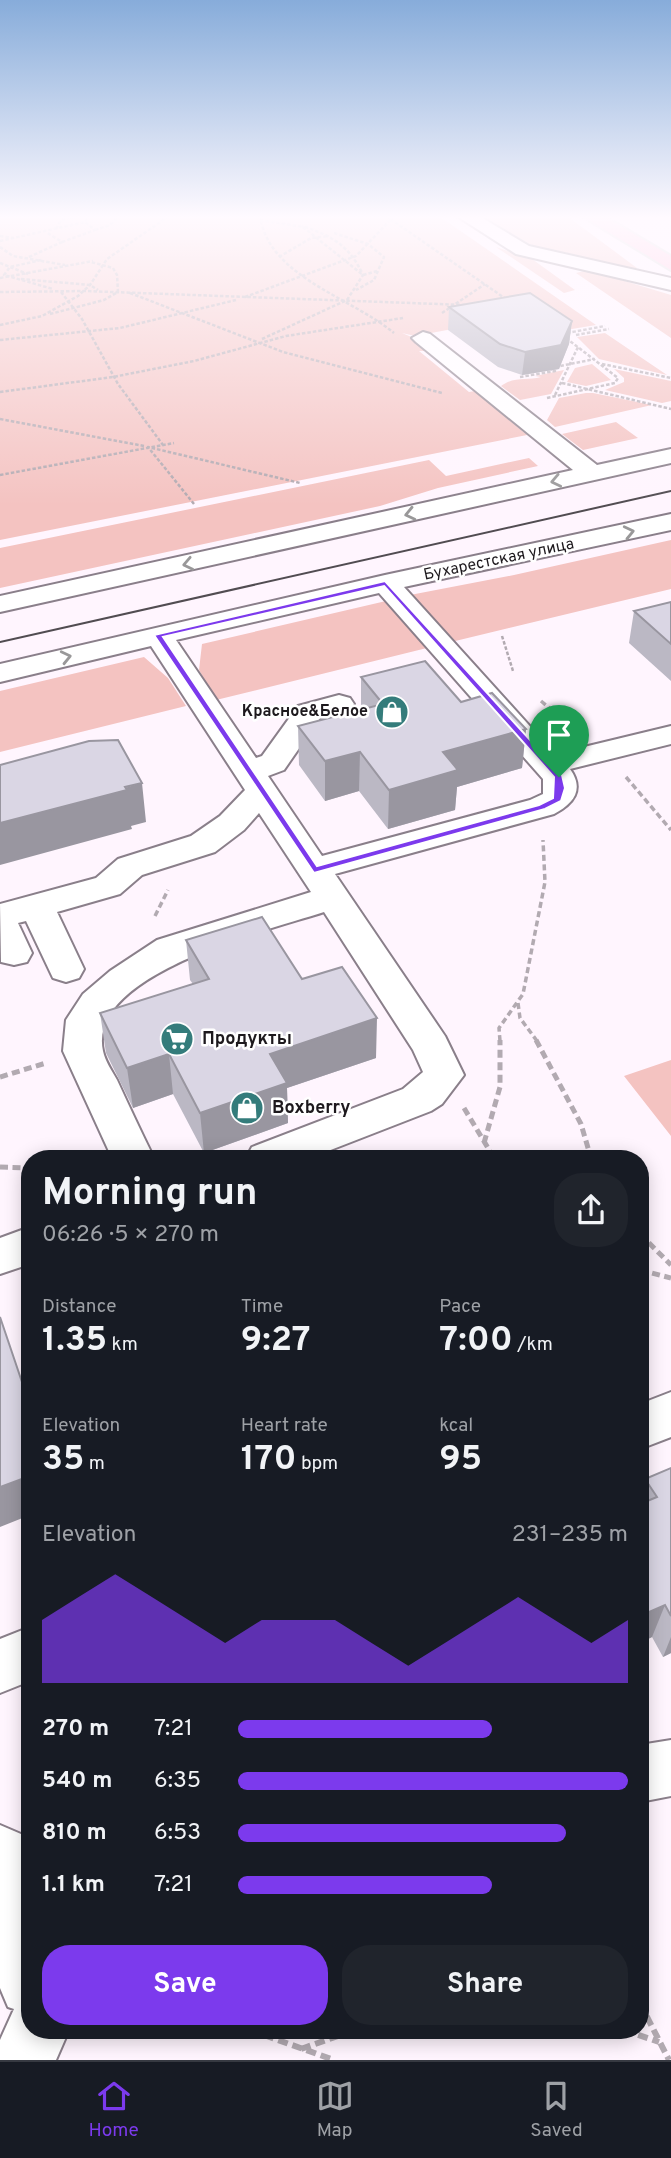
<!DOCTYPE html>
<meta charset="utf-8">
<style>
:root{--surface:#171b24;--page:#20242c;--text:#f1f3f6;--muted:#9ea1a6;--line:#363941;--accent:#7c3aed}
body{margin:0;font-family:Overpass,sans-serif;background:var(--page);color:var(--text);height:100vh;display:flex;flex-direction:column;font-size:26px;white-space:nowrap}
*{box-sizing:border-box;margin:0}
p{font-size:23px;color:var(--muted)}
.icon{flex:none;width:38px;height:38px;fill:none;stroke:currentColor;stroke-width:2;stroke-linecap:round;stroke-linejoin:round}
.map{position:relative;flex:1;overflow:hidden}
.sheet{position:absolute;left:21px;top:1150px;width:628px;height:889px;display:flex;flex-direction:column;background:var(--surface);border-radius:28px;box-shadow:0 4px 18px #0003}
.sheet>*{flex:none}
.pin{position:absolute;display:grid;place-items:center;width:60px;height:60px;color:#fff;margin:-72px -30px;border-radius:50% 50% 50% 0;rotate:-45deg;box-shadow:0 0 7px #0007}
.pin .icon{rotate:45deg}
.round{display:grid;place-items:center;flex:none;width:74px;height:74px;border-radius:28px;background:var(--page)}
.head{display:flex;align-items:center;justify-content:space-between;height:119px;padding:0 21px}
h1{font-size:38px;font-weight:700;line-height:52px}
.figures{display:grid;grid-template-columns:repeat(3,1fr);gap:10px;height:119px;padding:7px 21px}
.figures div{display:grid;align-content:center}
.figures b{font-size:35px;font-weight:700}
.figures small{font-size:19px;font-weight:400}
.figures p{font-size:19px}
.chart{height:196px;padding:14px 21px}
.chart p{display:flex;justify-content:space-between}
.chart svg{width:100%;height:126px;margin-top:7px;fill:var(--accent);opacity:.7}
.cta{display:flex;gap:14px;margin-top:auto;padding:14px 21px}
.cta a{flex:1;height:80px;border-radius:28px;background:var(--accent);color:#fff;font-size:28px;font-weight:700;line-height:80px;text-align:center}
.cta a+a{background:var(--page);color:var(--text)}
ul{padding:0 21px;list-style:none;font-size:23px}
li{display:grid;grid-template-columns:112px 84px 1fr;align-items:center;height:52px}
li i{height:18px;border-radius:9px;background:var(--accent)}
.dock{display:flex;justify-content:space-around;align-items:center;height:98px;border-top:2px solid var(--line);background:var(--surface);font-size:19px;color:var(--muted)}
.dock a{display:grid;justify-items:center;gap:4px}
.dock .on{color:var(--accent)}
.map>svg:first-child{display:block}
</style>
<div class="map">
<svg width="671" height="2060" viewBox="0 0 671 2060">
<rect width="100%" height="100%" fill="#fff5fe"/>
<path fill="#f4c3c1" d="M0 216H439L596 325 566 330 528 315 415 336 402 333 414 338 431 351H419L469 392 475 391 527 435 0 540Z
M482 216H567L637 268 631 270 535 247Z
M496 247 532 259 575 290 564 293Z
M588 270 671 295V338L576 273Z
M605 333 667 375 599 359 577 337Z
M592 364 611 380 586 386 567 382 575 368Z
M614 369 671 381V401L662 403 605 390 624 382V378Z
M564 370 551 394 520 400 501 386C514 376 527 381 541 377L535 376Z
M586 393H593L652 405 555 427 547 420 559 398Z
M616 422 638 438 583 450 562 434Z
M529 458 538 466 438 488 380 506 0 588V548L429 460 446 476Z
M671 540V589L447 643 410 595 514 575Z
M386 601 431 647 216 700 199 670 202 644Z
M144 657 168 678 186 706 0 752V691Z
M671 1060V1136L624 1076Z"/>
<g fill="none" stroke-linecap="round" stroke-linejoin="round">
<defs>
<path id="minor" d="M457 216H479L529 246 671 278V290L516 254Z
M423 332 430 334 597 465 671 449V463L0 612V596L573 470 416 342 412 338Z
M671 514V530L404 587 555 754 671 726V744L570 769C585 790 573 804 554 814L335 874 445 1036 464 1075 442 1104 431 1111 310 1158H246L252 1147 403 1089 423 1072 413 1050 324 912C270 930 86 973 103 1051 105 1061 112 1071 117 1080 129 1106 141 1132 154 1158H112L63 1051 66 1020 83 994 110 971 157 940 311 892 259 813 244 830 215 852 142 875 120 894 57 912 84 969 79 978 66 982 53 978 26 921 18 923 32 953 27 962 14 965 1 962 0 904 96 878 118 859 191 836 220 816 245 790 151 646 0 682V664L385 575ZM379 593 543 779V794L530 800 322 856 268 776 284 770 320 718 350 710 354 704 350 698 339 695 298 706 262 756 256 758 176 640Z
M30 1227V1264L0 1274V1238Z
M671 1392V1437L640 1449V1404Z
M30 1627V1681L0 1693V1639Z
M671 1740V1796L640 1802V1745Z
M0 1825 21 1834 30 1856V2030H69L56 2060H0V2040L14 2009 8 2007 0 1988Z"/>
<path id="major" d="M582 216H604L671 256V270Z"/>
</defs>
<use href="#minor" stroke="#8a7f8a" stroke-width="4"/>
<use href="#major" stroke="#d6d6d6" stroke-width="4"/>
<path stroke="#b2aab1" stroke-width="2.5" stroke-dasharray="3.5 2" stroke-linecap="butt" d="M260 216C269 277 349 296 394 333
M386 216 506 299
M260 220 304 227
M303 227 363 275 377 271
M56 229 61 220 80 216
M95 230 110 225 119 216
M334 233 368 244 384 257 374 280 356 290
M0 236 13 238
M0 241 85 222
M62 242 95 230 85 222 87 216
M0 247 13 256 65 265
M29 257 62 242 46 232
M279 257 311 238 329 236
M41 260 10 267 4 275 53 289
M0 263 28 274
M0 278 93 261
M21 279 90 285 98 290
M0 292 85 291 465 305
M61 292 82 319 118 384 163 445
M130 293 283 352 442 393
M245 297 356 256 394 216
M442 313 485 284
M50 314 104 300 118 292 117 275 113 268 91 262
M0 325 42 316 78 296 90 285 107 259 169 216
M567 333 605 326
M576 335 609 329
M262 339 347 300 363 275C350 246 331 235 302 226
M0 340 120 328 236 300
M602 364 671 378
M555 367 595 359
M520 377 555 371 549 368
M562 383 671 409
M0 392 113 377 194 361 286 336 403 318
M555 395 578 347
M547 398 615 383 618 378 566 338
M0 419 144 446
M0 475 174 443
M194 504 148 447 300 483
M502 636 513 671"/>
<path stroke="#b2aab1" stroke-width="3.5" stroke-dasharray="6 3.5" stroke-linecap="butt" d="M541 701 571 726
M626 777 671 830
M155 916 168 890
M518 1003 520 1018 537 1041
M500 1041 499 1028 523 994 545 882 543 840"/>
<path stroke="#b2aab1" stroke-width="5" stroke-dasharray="8 4.5" stroke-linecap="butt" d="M536 1040 581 1124 591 1158
M0 1077 46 1063
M464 1108 494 1158
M484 1143 500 1087V1040
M0 1167 30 1168
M640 1234 671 1265
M640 1270 671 1278"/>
<path stroke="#b2aab1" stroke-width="6" stroke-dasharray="10 5" stroke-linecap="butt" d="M640 2003 669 2060
M250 2030 334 2060
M624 2030 659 2042
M301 2049 355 2030"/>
<use href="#minor" fill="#fff" fill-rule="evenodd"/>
<use href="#major" fill="#febcd7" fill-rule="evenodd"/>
<path stroke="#514c51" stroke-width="2" d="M0 642 671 491"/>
</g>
<path fill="#bbb8c4" d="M449 307 572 321 569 344 559 369 522 375 498 367 448 330Z
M671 602V681L629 643 634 611Z
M361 677 461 702 526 729 522 768 457 787 455 810 388 829 359 791 325 801 299 765 298 726 361 709Z
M186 940 302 979 376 1058 287 1088 288 1123 204 1153 173 1094 133 1108 106 1053 100 1013 193 984 190 980Z
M671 1468V1653L663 1657 652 1637 640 1643V1494L645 1479Z"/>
<path fill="#9996a0" d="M572 321 569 344 559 369 522 375 525 352Z
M526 729 522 768 457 787 455 810 388 829 389 790 443 752Z
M360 752 359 791 325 801V761Z
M142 783 146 822 131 826 132 829 0 865V823Z
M377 1018 376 1058 287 1088 288 1123 204 1153 200 1113 270 1054Z
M169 1054 173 1094 133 1108 127 1068Z
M30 1476V1515L0 1527V1487Z
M665 1605 652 1637 640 1643V1616Z
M671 1637V1653L663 1657Z"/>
<path fill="#dad6e4" stroke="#9996a0" stroke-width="2" d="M530 293 572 321 561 345 525 352 500 344 449 307Z
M671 602V644L634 611Z
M425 661 461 702 492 693 526 729 443 752 458 770 389 790 360 752 325 761 298 726 383 704 361 677Z
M118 740 142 783 125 787 127 790 0 823V765L89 741Z
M262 917 302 979 342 967 377 1018 270 1054 287 1083 200 1113 169 1054 127 1068 100 1013 209 979 186 940Z
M0 1317 22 1382 30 1379V1476L0 1487Z
M671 1468V1616L665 1605 640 1616V1504L657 1497 645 1479Z"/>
<defs><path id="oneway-chevron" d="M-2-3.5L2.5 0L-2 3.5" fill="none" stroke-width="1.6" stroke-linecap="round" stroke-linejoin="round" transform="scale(1.75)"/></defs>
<g stroke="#999899">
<use href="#oneway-chevron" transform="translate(556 481) rotate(168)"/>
<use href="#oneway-chevron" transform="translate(410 514) rotate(167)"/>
<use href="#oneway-chevron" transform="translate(629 532) rotate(-13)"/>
<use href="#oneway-chevron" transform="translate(188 564) rotate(168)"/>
<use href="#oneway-chevron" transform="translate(66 657) rotate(-13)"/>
</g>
<linearGradient id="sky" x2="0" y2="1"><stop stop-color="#87acda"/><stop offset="0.43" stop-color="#fffaff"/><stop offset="1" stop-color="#fffaff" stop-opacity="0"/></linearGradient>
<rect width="671" height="505" fill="url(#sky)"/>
<path fill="#7c3aed" stroke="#fff" stroke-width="2" fill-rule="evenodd" d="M385 581 562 775 565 788 561 801 545 809 314 873 154 635ZM384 586 554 777 553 798 539 805 317 866 163 637Z"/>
<defs>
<symbol id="shop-disc" viewBox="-11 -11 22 22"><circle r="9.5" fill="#347c7b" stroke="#fff"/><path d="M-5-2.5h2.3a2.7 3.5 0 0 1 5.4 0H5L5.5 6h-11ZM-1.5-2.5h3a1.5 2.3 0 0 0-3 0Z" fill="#fff"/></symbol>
<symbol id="supermarket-disc" viewBox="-11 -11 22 22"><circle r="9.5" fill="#347c7b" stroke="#fff"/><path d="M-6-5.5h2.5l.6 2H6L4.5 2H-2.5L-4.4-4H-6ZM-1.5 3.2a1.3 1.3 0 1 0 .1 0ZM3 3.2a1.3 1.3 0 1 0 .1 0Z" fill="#fff"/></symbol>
</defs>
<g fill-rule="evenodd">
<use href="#shop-disc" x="373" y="693" width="38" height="38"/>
<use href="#supermarket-disc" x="158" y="1020" width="38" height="38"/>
<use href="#shop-disc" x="228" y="1089" width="38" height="38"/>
</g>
<g text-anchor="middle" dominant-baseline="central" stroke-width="5" stroke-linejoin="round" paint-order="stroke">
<g font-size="16" fill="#1d191d" stroke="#fff">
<text transform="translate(499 560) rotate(-12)">Бухарестская улица</text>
</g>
<g font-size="16" font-weight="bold" fill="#1d191d" stroke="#fff" text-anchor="end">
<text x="368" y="712">Красное&amp;Белое</text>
</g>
<g font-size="18" font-weight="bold" fill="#1d191d" stroke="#fff" text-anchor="start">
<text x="202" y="1039">Продукты</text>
<text x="272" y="1108">Boxberry</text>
</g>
</g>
</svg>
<div class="pin" style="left:559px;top:777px;background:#1e9e55"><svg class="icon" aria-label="arrive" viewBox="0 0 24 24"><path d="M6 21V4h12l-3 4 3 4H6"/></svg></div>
<section class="sheet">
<div class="head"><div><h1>Morning run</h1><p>06:26 · 5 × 270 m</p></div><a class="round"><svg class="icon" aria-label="share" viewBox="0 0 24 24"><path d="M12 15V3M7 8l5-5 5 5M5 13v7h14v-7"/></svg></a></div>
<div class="figures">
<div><p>Distance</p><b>1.35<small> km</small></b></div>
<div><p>Time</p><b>9:27</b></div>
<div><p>Pace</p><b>7:00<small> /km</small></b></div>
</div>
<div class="figures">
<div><p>Elevation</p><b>35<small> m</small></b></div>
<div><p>Heart rate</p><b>170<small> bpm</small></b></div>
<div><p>kcal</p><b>95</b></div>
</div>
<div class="chart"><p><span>Elevation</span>231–235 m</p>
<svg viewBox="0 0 160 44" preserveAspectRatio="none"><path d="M0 44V22L10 14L20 6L30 14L40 22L50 30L60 22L70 22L80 22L90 30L100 38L110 30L120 22L130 14L140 22L150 30L160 22V44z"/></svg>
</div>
<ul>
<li><b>270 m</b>7:21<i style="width:65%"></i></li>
<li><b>540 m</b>6:35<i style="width:100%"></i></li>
<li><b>810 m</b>6:53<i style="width:84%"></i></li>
<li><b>1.1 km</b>7:21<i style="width:65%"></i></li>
</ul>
<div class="cta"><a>Save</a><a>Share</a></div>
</section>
</div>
<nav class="dock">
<a class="on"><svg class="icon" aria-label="home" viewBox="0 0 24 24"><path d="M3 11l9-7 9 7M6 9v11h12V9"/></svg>Home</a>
<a><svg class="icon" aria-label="map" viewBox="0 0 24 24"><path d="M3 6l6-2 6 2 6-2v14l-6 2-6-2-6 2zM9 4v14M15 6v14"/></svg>Map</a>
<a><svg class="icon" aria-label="saved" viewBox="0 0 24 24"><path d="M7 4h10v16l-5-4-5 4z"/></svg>Saved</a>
</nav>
